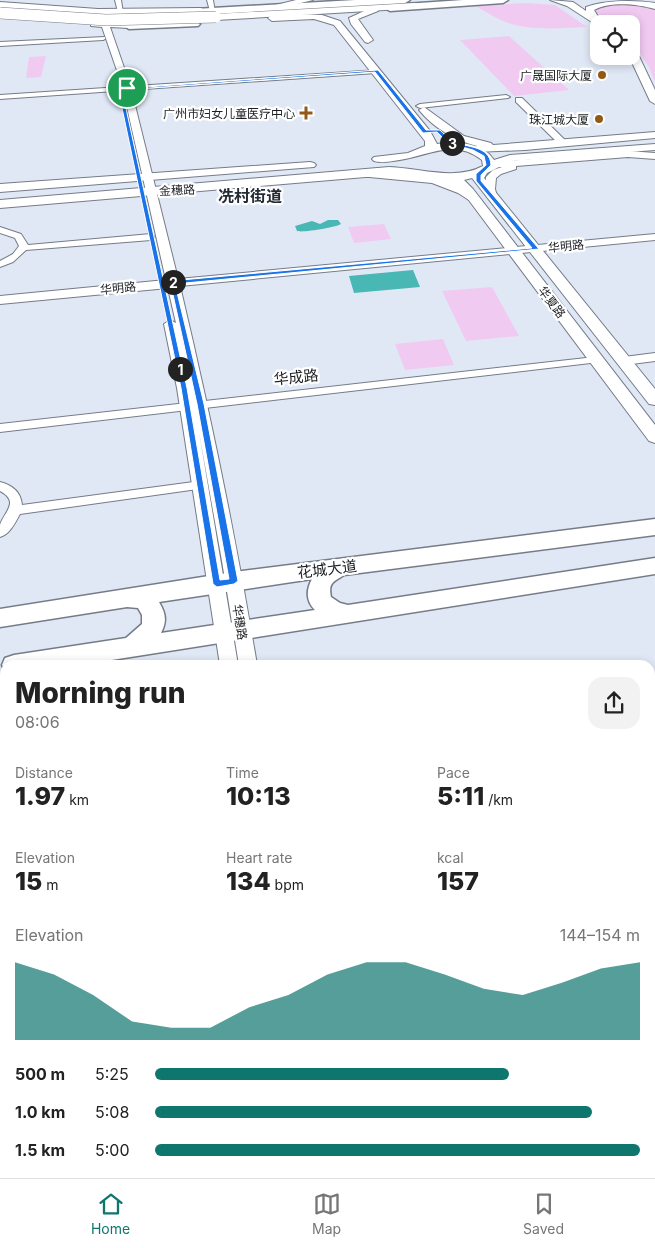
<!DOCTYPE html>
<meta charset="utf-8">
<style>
:root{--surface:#fff;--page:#f2f2f2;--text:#222;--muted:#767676;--line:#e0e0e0;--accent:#0f766e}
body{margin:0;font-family:Inter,"Noto Sans SC",sans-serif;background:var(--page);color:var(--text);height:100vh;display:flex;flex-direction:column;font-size:19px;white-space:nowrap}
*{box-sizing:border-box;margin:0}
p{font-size:16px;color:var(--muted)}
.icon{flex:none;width:28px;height:28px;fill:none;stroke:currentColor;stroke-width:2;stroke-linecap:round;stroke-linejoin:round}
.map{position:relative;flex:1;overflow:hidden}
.side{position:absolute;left:0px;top:660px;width:655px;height:519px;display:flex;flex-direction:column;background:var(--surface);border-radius:15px 15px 0 0;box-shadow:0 2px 8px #0003}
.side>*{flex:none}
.controls{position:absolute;left:590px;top:15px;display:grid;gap:10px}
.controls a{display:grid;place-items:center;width:50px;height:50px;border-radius:10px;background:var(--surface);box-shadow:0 2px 8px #0003;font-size:25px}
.pin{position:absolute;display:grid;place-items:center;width:42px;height:42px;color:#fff;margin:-21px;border:2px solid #fff;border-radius:50%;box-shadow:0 1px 5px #0007}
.km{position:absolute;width:25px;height:25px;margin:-12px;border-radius:50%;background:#222;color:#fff;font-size:14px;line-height:25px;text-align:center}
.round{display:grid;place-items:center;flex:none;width:52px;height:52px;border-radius:15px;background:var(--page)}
.head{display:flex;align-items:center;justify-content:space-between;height:85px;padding:0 15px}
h1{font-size:28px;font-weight:800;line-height:38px}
.stats{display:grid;grid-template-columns:repeat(3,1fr);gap:8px;height:85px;padding:5px 15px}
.stats div{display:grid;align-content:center}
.stats b{font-size:25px;font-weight:800}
.stats small{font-size:14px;font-weight:400}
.stats p{font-size:14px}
.chart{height:140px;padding:10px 15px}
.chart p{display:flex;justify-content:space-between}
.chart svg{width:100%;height:90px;margin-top:5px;fill:var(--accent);opacity:.7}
ul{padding:0 15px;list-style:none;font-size:16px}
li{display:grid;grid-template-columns:80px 60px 1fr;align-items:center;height:38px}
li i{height:12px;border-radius:6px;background:var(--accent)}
.menu{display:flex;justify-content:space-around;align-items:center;height:70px;border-top:1px solid var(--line);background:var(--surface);font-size:14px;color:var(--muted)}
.menu a{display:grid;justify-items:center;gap:2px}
.menu .current{color:var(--accent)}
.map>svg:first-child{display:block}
</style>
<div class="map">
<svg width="655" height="1178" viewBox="0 0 655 1178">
<rect width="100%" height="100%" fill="#e0e8f6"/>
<path fill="#f1caf2" d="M526 3 555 5 587 27C561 28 533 31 508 23 497 19 486 12 476 6Z
M628 3 655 9V82L649 67 631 41V24H610L593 11 594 7Z
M509 36 569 90 514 96 460 40Z
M46 56 41 77 26 78 29 57Z
M384 224 391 239 354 243 348 227Z
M492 287 519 336 466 341 442 291Z
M443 339 454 365 405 370 395 344Z"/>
<path fill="#49b7b4" d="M328 220H338L341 224C337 227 303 233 297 231L295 226 312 221 320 224Z
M413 270 420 287 354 293 349 276Z"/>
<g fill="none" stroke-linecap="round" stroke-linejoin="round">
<defs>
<path id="minor" d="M115 0H121L123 13 118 12Z
M207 0H213L215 12 210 11Z
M105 37V39L103 40 0 46V42Z
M378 70 379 71 376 73 0 99V95Z
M506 95 510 97 508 98 420 108 416 106 420 104Z
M516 98H522L566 141V145H560L516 102Z
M0 227 21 234 28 245 151 234 155 237 151 240 26 250 13 262 0 267V261L13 254 19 246 15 238 0 233Z
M595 357 599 358 600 360 599 362 0 432V424Z
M201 481 205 482 207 485 205 488 20 514C15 523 10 534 0 537 0 533 0 528 0 525 3 513 21 502 0 491V482C12 485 21 492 22 505Z
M650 745 655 747V768L650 766Z
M5 885V903L0 904V886Z"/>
<path id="tertiary" d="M91 22 129 24 133 26 129 28 110 27 130 85 178 279 655 234V240L180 286C210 412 236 538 257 665H239L222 561 199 432 238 665H220L177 388 164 324 170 320 176 323 168 288 0 304V296L166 280 122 85 102 27 91 26Z
M424 107 464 136 491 143 493 145 655 132V138L525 150 475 152 470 149 477 146C454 140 434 128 419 110Z
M628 151 655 153V159L628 157 516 166V169L501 174 496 178 495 189 497 197 496 199 492 200 487 197 485 189 486 177 493 170 502 167H484V163Z
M363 171C397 173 457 172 481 200L476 203 472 202 458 193 432 183 359 176 358 174 359 172Z
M655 353V361L624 365 617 361 624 357Z
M655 958V982L650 984V960Z
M5 1155V1174H17L15 1178H0V1157Z
M322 1174H350L351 1178H323Z
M350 1174H378L379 1178H351Z"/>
<path id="secondary" d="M296 0H313L272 10 268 7Z
M550 0 573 2 586 11V7C606 0 634 0 655 3V9C637 4 611 1 594 10L602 23 598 26 567 6Z
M375 6 378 7V11L358 19 373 40 368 43 365 42 351 24 349 18Z
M297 14 322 15 340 21 430 131 437 144C455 141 483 142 494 160L510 155 655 144V150L511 161 487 173 484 178 655 389V405L649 404 472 178 464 180 473 189 655 425V443L649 441 465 195 455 185 444 180 389 175 0 208V200L389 167C420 168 455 181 483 166L482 160C452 137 426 158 393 161 387 162 380 163 374 161L372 159 374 157 408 153 425 146V141L334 25 314 19 272 21 268 18 272 15Z
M631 47 636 50 655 90V104L650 101 629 56H631Z
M310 162 314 163 316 165 314 167 0 192V184Z"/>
<path id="primary" d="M355 0H410L405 3 177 16 172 13 177 10Z
M463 0H508L503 3 390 11 385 8 390 5Z
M195 21 200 24 198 26 129 29 124 26 129 23Z
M655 519V535L344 575C333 582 328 583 331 597L340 603 348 605 655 558V574L80 665H5V671L2 665 5 658 14 655 126 638 142 624V615L138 608 127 607 0 627V609L234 572ZM312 579C306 590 306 601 315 610L161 633C167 621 166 614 159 602Z"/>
<path id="trunk" d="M0 2 98 9 201 8 206 11 201 14 98 15 0 8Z
M415 3 419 4V8L216 20 211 17 216 14Z"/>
</defs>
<use href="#minor" stroke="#757c88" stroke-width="2"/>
<use href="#tertiary" stroke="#757c88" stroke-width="2"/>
<use href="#secondary" stroke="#757c88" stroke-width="2"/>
<use href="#primary" stroke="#757c88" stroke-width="3"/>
<use href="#trunk" stroke="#757c88" stroke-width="2"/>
<use href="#minor" fill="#fff" fill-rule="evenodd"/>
<use href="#tertiary" fill="#fff" fill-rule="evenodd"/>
<use href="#secondary" fill="#fff" fill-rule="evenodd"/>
<use href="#primary" fill="#fff" fill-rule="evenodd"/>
<use href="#trunk" fill="#fff" fill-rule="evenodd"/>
<defs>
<path id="trunk-bridge" d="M0 13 106 20 216 17"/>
</defs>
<use href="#trunk-bridge" stroke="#757c88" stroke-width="12" stroke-linecap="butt"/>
<use href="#trunk-bridge" stroke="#fff" stroke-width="11"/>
</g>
<path fill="#1a73e8" stroke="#fff" fill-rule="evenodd" d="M378 70 426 130H440C443 133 448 138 452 141 466 148 490 145 491 165L481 175V181L539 249 175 284 204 404 238 581 234 584 217 587 213 584 181 388 118 89ZM375 72 423 133 437 132 448 143 473 150 484 156 486 165 476 174V181L532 248 170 281 197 404 229 579 220 580 187 388 122 90Z"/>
<g fill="#935916" stroke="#fff" stroke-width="2">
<circle cx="602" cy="75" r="5"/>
<path d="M303.5 105.5h5v5h5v5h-5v5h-5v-5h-5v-5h5z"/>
<circle cx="599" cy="119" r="5"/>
</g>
<g text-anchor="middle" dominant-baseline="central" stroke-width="4.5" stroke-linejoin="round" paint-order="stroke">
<g font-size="12" fill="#1b1e22" stroke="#fff" text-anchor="end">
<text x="592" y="75">广晟国际大厦</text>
<text x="295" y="113">广州市妇女儿童医疗中心</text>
<text x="589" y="119">珠江城大厦</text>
</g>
<g font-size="12" fill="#1b1e22" stroke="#fff">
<text transform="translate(177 190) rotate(-3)">金穗路</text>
<text transform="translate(566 246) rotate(-6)">华明路</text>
<text transform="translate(118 288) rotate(-6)">华明路</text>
<text transform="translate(552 302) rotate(53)">华夏路</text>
<text transform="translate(240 622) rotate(81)">华穗路</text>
</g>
<g font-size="15" fill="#1b1e22" stroke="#fff">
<text transform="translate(296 377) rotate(-6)">华成路</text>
<text transform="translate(327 569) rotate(-7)">花城大道</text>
</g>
<g font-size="16" font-weight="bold" fill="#252b35" stroke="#fff">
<text x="250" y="196">冼村街道</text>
</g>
</g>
</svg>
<div class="controls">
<a><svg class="icon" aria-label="locate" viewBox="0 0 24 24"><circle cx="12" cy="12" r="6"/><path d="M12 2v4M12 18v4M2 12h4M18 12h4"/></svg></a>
</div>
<div class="pin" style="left:127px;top:88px;background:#1e9e55"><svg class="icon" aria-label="arrive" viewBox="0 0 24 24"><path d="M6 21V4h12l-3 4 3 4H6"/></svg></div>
<b class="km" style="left:180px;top:369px">1</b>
<b class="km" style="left:173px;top:282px">2</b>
<b class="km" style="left:452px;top:143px">3</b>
<section class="side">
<div class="head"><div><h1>Morning run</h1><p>08:06</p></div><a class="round"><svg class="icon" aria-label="share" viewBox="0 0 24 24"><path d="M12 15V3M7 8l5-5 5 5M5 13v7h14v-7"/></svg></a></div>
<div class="stats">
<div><p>Distance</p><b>1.97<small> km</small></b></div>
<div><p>Time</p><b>10:13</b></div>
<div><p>Pace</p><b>5:11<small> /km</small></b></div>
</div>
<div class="stats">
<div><p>Elevation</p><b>15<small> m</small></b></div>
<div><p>Heart rate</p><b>134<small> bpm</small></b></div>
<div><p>kcal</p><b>157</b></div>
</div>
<div class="chart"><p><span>Elevation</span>144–154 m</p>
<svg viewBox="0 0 160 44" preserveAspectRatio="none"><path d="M0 44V6L10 12L20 22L30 35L40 38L50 38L60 28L70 22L80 12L90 6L100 6L110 12L120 19L130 22L140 16L150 9L160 6V44z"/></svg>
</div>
<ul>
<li><b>500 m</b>5:25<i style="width:73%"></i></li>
<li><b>1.0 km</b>5:08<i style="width:90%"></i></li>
<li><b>1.5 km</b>5:00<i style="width:100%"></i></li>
</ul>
</section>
</div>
<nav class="menu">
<a class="current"><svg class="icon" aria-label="home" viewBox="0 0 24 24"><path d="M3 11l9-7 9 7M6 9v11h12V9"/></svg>Home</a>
<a><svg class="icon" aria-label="map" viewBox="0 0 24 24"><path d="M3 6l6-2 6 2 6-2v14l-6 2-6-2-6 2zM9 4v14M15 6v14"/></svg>Map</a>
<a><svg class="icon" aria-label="saved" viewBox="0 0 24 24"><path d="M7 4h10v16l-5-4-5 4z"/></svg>Saved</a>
</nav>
